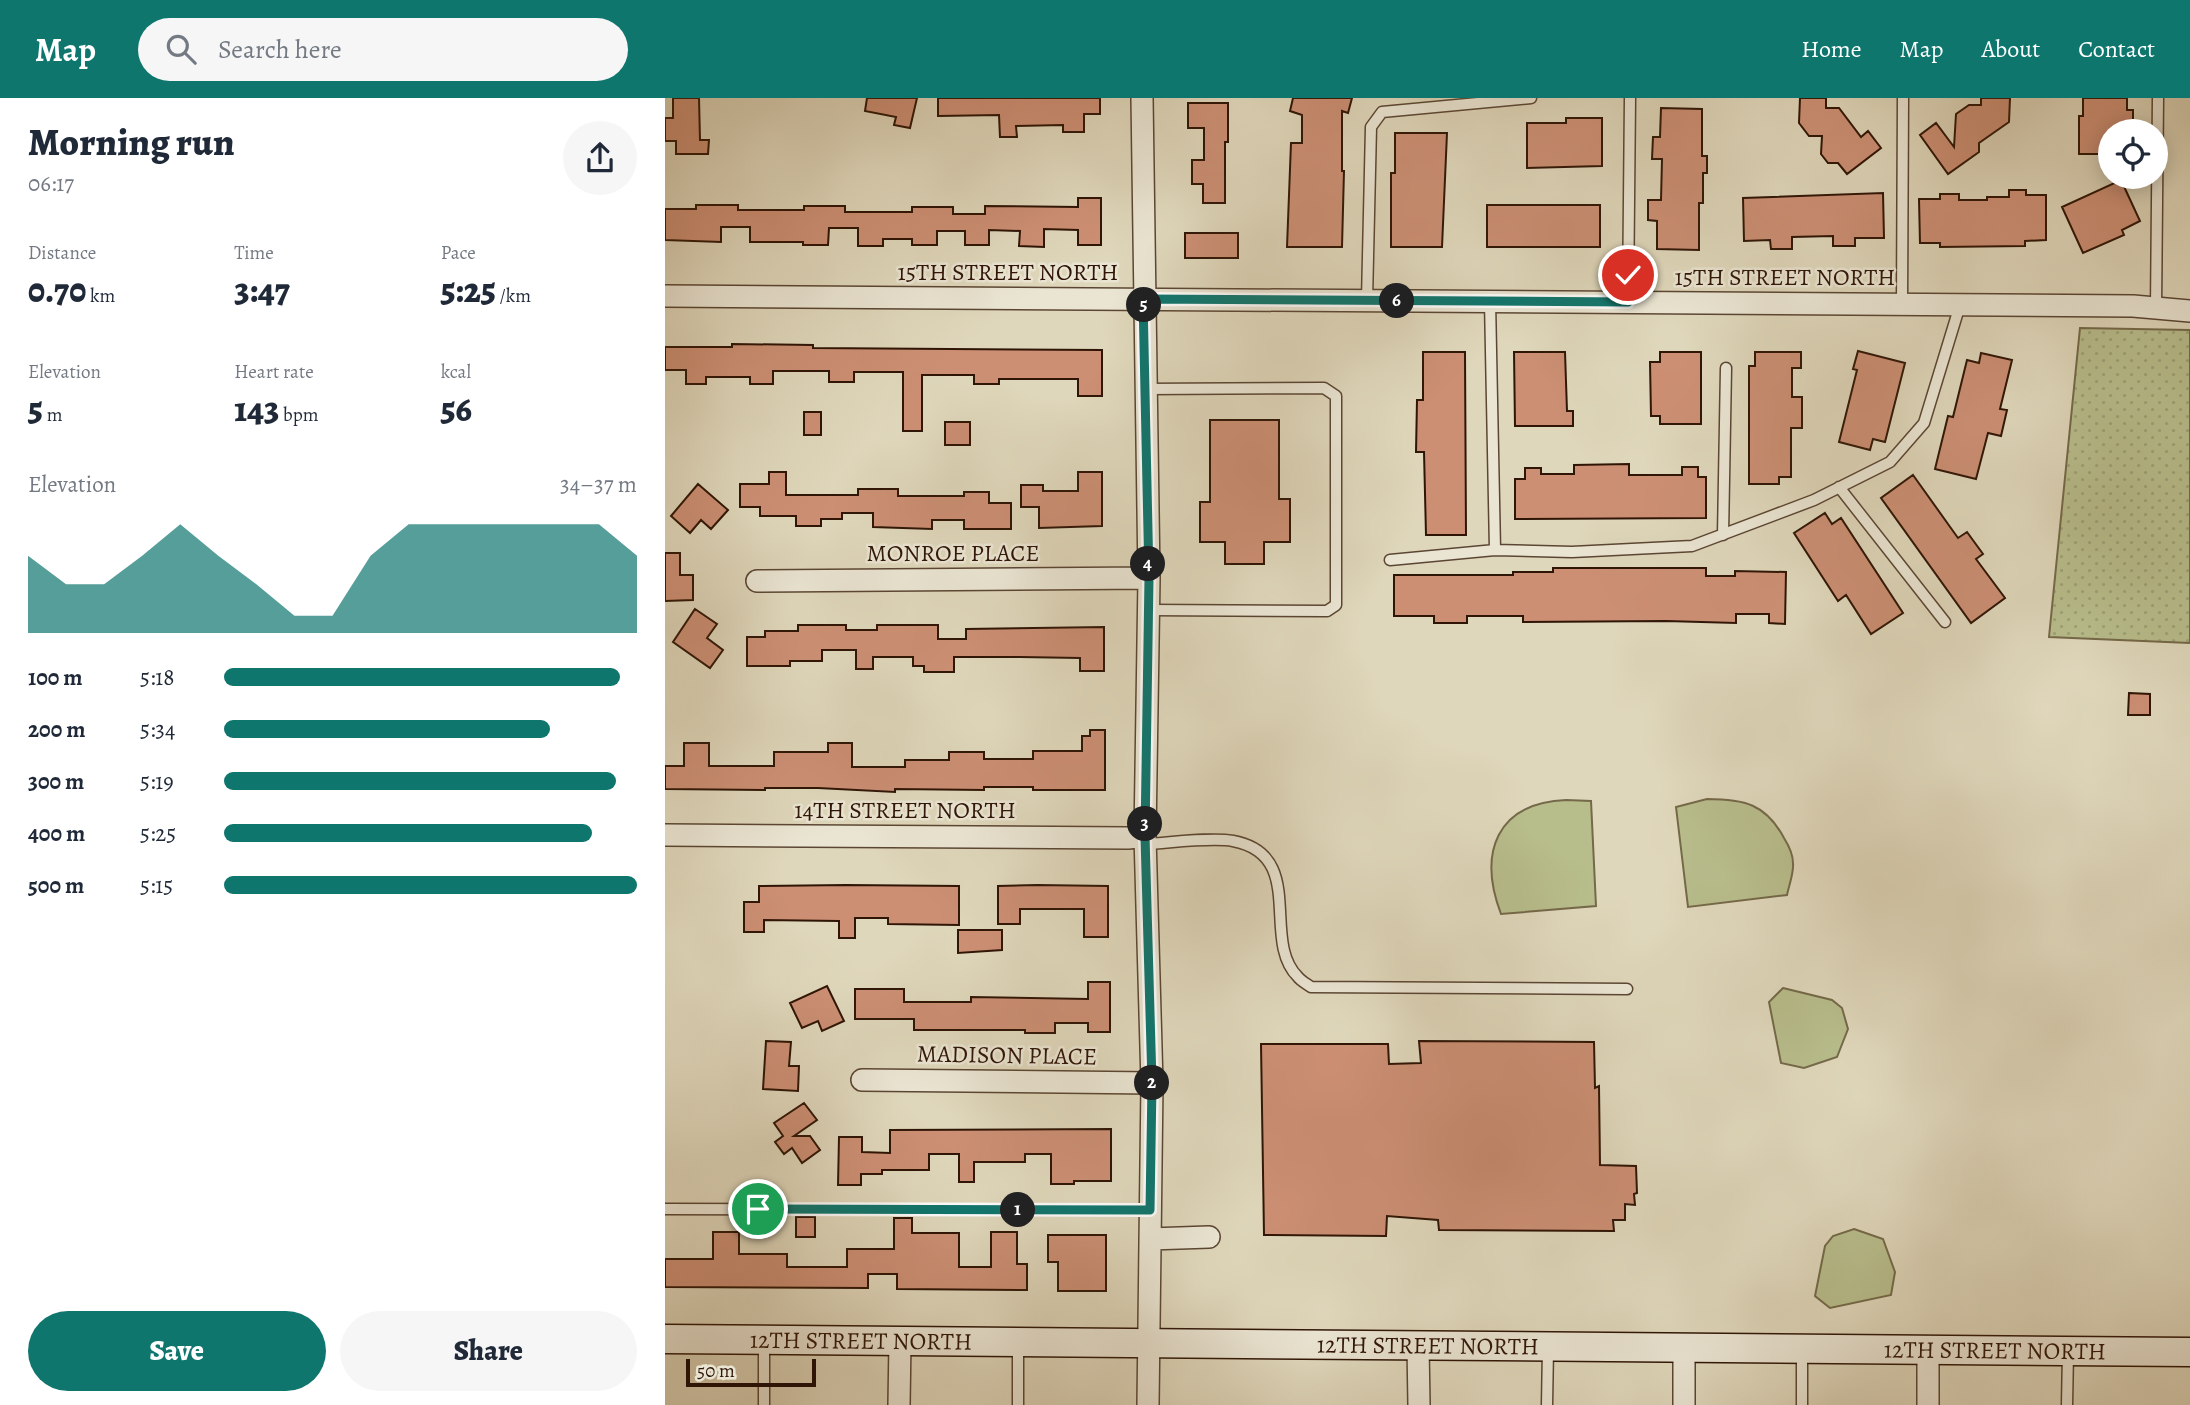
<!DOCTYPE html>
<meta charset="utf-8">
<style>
:root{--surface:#fff;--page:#f6f6f7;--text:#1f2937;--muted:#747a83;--accent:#0f766e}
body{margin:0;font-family:Alegreya,serif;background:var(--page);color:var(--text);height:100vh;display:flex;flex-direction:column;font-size:26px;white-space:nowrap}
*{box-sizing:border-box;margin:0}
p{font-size:23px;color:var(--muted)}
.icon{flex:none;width:38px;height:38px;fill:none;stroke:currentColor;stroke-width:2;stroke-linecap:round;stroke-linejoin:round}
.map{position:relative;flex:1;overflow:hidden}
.drawer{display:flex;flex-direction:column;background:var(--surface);width:665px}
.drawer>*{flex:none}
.fabs{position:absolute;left:1433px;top:21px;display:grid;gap:14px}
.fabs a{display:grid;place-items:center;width:70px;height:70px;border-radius:50%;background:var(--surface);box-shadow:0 4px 18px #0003;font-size:35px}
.scale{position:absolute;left:21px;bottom:18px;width:130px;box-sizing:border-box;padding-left:7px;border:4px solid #2f1506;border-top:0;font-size:19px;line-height:24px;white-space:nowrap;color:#2f1506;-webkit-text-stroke:5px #eae5d3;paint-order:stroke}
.pin{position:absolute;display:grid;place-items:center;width:60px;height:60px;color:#fff;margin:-30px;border:4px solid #fff;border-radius:50%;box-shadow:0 2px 7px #0007}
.km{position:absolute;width:35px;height:35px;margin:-18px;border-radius:50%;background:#222;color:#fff;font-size:19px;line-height:35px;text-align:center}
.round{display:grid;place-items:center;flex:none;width:74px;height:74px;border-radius:37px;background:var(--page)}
.headline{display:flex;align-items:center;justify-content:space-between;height:119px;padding:0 28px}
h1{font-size:38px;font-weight:800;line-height:52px}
.metrics{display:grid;grid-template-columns:repeat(3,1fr);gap:10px;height:119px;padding:7px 28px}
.metrics div{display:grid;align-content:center}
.metrics b{font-size:35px;font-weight:800}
.metrics small{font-size:19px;font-weight:400}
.metrics p{font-size:19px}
.chart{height:196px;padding:14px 28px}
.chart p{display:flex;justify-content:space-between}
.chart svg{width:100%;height:126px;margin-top:7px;fill:var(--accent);opacity:.7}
.action{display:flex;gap:14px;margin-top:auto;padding:14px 28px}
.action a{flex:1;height:80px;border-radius:42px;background:var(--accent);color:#fff;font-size:28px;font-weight:800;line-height:80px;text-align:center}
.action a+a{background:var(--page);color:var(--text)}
ul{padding:0 28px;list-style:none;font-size:23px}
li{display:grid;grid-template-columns:112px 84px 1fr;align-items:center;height:52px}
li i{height:18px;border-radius:9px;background:var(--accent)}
header{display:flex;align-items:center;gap:42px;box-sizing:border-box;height:98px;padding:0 35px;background:var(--accent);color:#fff}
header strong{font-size:33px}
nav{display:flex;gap:38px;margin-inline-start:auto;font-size:24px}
.search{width:490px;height:63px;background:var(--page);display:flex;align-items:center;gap:18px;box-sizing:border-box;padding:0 24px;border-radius:38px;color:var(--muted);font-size:26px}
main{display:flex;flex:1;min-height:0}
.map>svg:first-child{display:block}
</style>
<header>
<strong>Map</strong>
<div class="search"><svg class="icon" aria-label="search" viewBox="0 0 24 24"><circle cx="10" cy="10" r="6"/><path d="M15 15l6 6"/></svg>Search here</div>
<nav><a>Home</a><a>Map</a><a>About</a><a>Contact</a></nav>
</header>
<main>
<section class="drawer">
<div class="headline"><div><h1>Morning run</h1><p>06:17</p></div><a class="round"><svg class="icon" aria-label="share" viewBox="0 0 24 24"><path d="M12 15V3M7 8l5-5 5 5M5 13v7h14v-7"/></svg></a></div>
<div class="metrics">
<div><p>Distance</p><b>0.70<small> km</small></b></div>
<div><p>Time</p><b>3:47</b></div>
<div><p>Pace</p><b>5:25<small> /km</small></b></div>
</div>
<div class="metrics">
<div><p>Elevation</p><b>5<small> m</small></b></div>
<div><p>Heart rate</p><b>143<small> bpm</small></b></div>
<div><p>kcal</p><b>56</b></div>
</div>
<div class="chart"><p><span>Elevation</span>34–37 m</p>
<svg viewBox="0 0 160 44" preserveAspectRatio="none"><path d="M0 44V17L10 27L20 27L30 17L40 6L50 17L60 27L70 38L80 38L90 17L100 6L110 6L120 6L130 6L140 6L150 6L160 17V44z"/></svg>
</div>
<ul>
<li><b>100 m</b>5:18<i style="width:96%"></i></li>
<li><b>200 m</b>5:34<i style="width:79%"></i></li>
<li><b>300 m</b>5:19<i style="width:95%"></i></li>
<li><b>400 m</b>5:25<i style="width:89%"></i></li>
<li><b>500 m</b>5:15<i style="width:100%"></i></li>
</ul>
<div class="action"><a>Save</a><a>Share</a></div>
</section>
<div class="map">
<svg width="1525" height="1307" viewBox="0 0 1525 1307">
<defs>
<pattern id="park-dots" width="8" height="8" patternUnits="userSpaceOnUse" patternTransform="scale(1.75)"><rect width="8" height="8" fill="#b8bd8c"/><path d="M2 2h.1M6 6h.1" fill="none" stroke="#9ea277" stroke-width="1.8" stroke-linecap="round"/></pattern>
</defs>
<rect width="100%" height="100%" fill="#dfd7bb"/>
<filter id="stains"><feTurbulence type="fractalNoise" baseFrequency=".00286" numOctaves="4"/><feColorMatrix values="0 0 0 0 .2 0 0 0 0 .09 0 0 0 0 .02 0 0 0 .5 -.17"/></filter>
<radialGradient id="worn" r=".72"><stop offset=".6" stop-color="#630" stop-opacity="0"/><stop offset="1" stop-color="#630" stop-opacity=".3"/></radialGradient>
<path fill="#b8bd8c" stroke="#746949" stroke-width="2" d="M1042 701C1079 701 1101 706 1119 740 1124 748 1128 756 1128 765 1129 775 1124 787 1122 797L1023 809 1011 709Z
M901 702 926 703 931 808 836 816C813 755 831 705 901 702Z
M1118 890 1167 902 1177 910 1183 931 1172 959 1139 970 1116 965 1104 904Z
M1189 1131 1218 1141 1230 1174 1226 1197 1165 1210 1150 1198 1160 1148 1168 1138Z"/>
<path fill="url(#park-dots)" stroke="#746949" stroke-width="2" d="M1415 230 1525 232V545L1384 539Z"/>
<path fill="#cc8f74" stroke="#2f1506" stroke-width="2" d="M8 0H34L35 42H44L43 56H11V43H0V20H8Z
M202 0H252L245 30 229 27 231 19 200 13Z
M273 0H435V16H419V34H398V27L351 28 352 39H335L334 17 273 18Z
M628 0H687L683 15 677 13V73H679L677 149H622L626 45H637V17L625 13Z
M1135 0H1161V10H1174L1196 39 1203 33 1216 50 1182 76 1173 65H1163L1156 56 1157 38H1144L1134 25Z
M1316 0H1345L1344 24 1314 45V54L1283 76 1255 37 1271 25 1289 49 1291 16 1304 7H1316Z
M1418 0H1462V12H1468V33H1446V56H1414V18H1418Z
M523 5H563V44H560V105H538V86H527V62H539V30H523Z
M996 10 1037 11V58H1042V75H1038V105H1034V152L992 151V123L983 122V102H996L997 61H987L988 39H995Z
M901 20H937V68L862 70V25H901Z
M730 35H782L777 149H726V75H730Z
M1456 82 1475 123 1457 132 1459 137 1418 155 1397 109Z
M1344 92H1361V97H1381V142L1360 143V148L1275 149V145H1255L1254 101H1275V96H1294V102H1322V99H1344Z
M1218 95 1219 140H1190V148H1168V138L1127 139V151H1106L1105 142 1079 143 1078 100Z
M413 100H436V147H413V132L379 131V149L354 148 355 133 324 132V147H300V133H272V147H247V141H218V148H193V130H164L163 147H138V144H85V129H56V144L0 142V111H31V107H73V112H139V108H180V114H247V109H288V116H320V108L413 109Z
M822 107H935V149H822Z
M520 135H573V160H520Z
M67 246 148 247V250L437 252V298H413V281H334V286H309V277H257V333H238V274H189V284H164V273H108V286H85V279H41V286H21V272H0V249H67Z
M1193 253 1240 265 1220 344 1208 341 1205 352 1174 344 1192 272 1188 271Z
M758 254H800L801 437H761L759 354H751L752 302H758Z
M849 254H900L902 313H908V328H850Z
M995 254H1036V326H995V318H986L985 264H995Z
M1090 254H1136V270H1127V299H1137V330H1126V379H1114V386H1084V268H1090Z
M1316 255 1347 262 1335 311 1342 312 1336 338 1323 335 1311 381 1270 371 1283 318 1288 319 1302 262 1314 265Z
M139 314H156V337H139Z
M545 322H614V401H625V444H599V466H560V444H535V404H545Z
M280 324H305V347H280Z
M964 366V377H1017V369H1033V379H1041V420L850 421V381H860V370H876V376H909V367Z
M104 374H121V397H193V391H233V398H299V394H324V405H346V431H299V422H267V431L208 429V415H177V421H156V428H131V418H95V409H75V386H104Z
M413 374H437V428L374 430V409H356V387H378V393H413Z
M1248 377 1293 440 1302 434 1318 456 1311 461 1340 500 1306 525 1216 400Z
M33 386 63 412 46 431 36 422 25 435 6 418Z
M1160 415 1167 426 1176 420 1238 515 1206 536 1181 497 1173 503 1129 435Z
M0 455H15V477H28V502L0 503Z
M888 470H1041V478H1070V473L1121 474 1120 526 1104 525V516H1071V525L1001 523 858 524V518H802V525H769V518H729V477H848V474H888Z
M30 511 52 526 42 540 58 552 45 570 8 544Z
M133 527H181V532H212V527H273V541H301V531L439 529V573H415V560L355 559H289V574H259V568H248V559H208V571H191V552H157V563H125V568H82V539H100V533H133Z
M1464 595 1485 596V617H1463Z
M425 632H440V692H368V689H319V692L230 691V694L153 690H100V692L0 691V668H19V645H44V668H109V654H163V645H187V669H240V662H284V654H319V661H368V653H417V638H425Z
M181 787 294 788V827L223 826V820H190V840H174V823L99 822V834H79V804H94V788Z
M372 787 443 788V839H419V811H355V826H333V788Z
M293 832H337V852L293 855Z
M423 884H445V934H423V925H390V935H360V932H249V921H190V891H239V904H306V899L423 901Z
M162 888 179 923 157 933 153 923 137 930 125 905Z
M101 943 126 944 124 968H134L133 993 98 991Z
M754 943 929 944 930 990 934 988 935 1067 971 1068 972 1095 969 1096 970 1107 960 1106V1122H948L949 1133 774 1132 773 1122 722 1118 721 1138 599 1137 596 946H723L724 966 756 965Z
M139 1005 152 1022 129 1038H145L155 1052 137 1065 127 1050 119 1056 110 1044 118 1038 109 1025Z
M446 1031V1083H409V1086H386V1056H360V1064H309V1084H294V1056H264V1072H217V1076H196V1087H173L174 1039H197V1054L225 1055V1032Z
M131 1119H150V1139H131Z
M229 1120H247V1135H294V1169H326V1134H352V1166H362V1192L232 1191V1176H203V1190L0 1189V1161H48V1134H74V1156H122V1169H182V1151H229Z
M383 1137H441V1193H393V1164H383Z"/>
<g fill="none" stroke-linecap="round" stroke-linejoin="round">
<defs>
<path id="lane" d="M702 202 706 29 717 14 866 0
M825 203 830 452
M963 204 965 0
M1237 206 1238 0
M1491 210 1493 0
M480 291 659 290 671 298V507L662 513 483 512
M1174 389 1280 524
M1058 437 1061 270
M725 462 830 452 907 454 1027 448 1149 402 1225 364 1259 325 1295 207
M481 746C504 745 546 739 568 743 643 757 595 842 633 879 636 883 642 886 646 889L962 891
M0 1111 485 1112
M353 1244V1307
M1137 1251V1307
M99 1307V1242
M882 1307 883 1250
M1402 1307 1403 1254"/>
<path id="street" d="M477 0 484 480 480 738 487 985 483 1307
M0 198 1468 208 1525 213
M92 483 484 480
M0 737 463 740 480 738
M197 982 487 985
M485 1141 544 1139
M753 1248 754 1307
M1263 1252V1307
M234 1307 235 1243
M1019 1307V1250"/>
<g id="secondary">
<path id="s1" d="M0 1241 1525 1254"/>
</g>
</defs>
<use href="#lane" stroke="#5b4633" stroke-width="13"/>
<use href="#street" stroke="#5b4633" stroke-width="24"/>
<use href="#secondary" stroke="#2f1506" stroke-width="31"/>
<use href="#lane" stroke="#eae5d3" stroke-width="10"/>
<use href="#street" stroke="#eae5d3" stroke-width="21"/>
<use href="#secondary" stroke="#eae5d3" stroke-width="28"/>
</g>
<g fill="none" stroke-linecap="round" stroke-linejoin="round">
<defs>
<path id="route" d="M93 1111 485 1112 487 985 480 738 484 480 478 201 963 204V177"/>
</defs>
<use href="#route" stroke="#fff" stroke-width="14"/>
<use href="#route" stroke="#0f766e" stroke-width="9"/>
</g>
<g text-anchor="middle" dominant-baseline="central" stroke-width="5" stroke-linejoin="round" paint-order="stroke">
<g font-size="24" fill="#2f1506" stroke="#eae5d3">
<text x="343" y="174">15TH STREET NORTH</text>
<text x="1120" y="179">15TH STREET NORTH</text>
<text x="288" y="455">MONROE PLACE</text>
<text x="240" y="712">14TH STREET NORTH</text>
<text transform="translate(342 957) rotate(1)">MADISON PLACE</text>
<text stroke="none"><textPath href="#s1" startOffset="196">12TH STREET NORTH</textPath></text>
<text stroke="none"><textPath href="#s1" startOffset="763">12TH STREET NORTH</textPath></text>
<text stroke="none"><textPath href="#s1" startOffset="1330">12TH STREET NORTH</textPath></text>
</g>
</g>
<rect width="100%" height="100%" filter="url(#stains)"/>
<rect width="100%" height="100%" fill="url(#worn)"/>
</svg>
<div class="fabs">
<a><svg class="icon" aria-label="locate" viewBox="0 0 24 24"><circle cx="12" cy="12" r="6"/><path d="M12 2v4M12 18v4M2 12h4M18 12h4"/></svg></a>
</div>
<div class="scale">50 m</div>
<div class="pin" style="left:93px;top:1111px;background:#1e9e55"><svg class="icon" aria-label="arrive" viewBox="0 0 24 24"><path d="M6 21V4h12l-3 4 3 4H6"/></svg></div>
<div class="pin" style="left:963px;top:177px;background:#d93025"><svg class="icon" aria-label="check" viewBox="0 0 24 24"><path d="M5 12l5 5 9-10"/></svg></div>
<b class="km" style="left:353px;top:1112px">1</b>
<b class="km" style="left:487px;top:985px">2</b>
<b class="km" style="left:480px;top:726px">3</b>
<b class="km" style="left:483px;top:466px">4</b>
<b class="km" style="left:479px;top:207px">5</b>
<b class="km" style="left:732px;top:203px">6</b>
</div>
</main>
